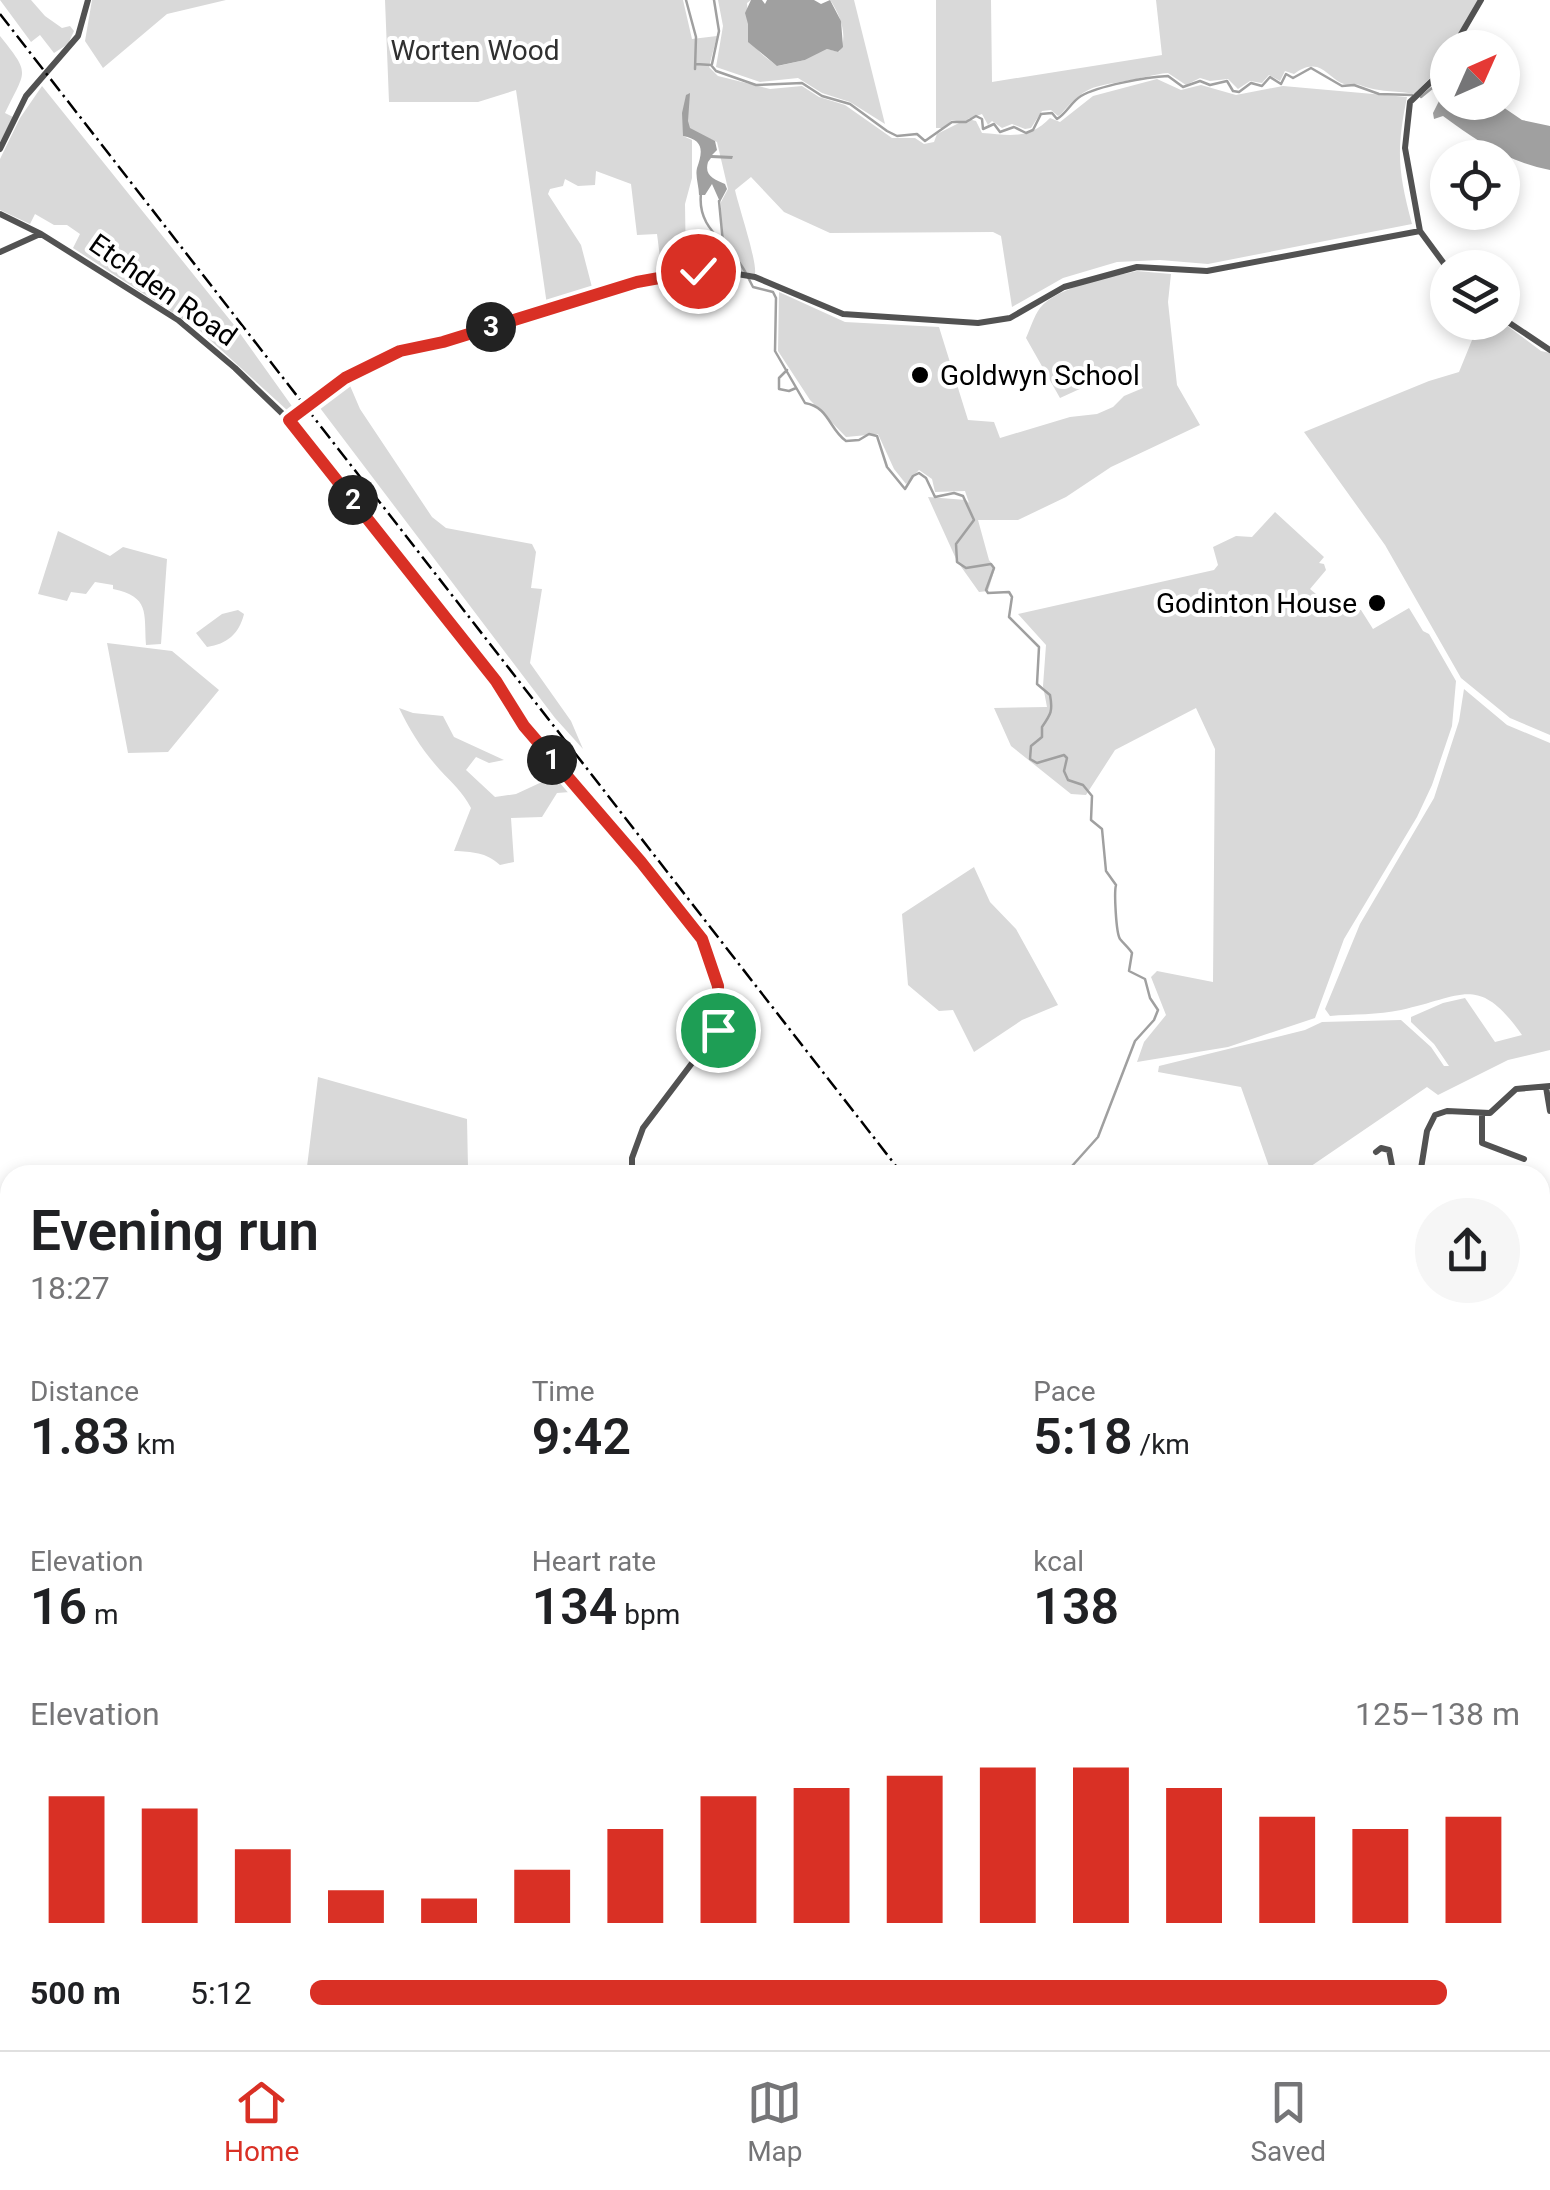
<!DOCTYPE html>
<meta charset="utf-8">
<style>
:root{--surface:#fff;--page:#f6f6f6;--text:#202124;--muted:#757577;--line:#e0e0e0;--accent:#d93025}
body{margin:0;font-family:Roboto,sans-serif;background:var(--page);color:var(--text);height:100vh;display:flex;flex-direction:column;font-size:38px;white-space:nowrap}
*{box-sizing:border-box;margin:0}
p{font-size:32px;color:var(--muted)}
.icon{flex:none;width:55px;height:55px;fill:none;stroke:currentColor;stroke-width:2;stroke-linecap:round;stroke-linejoin:round}
.map{position:relative;flex:1;overflow:hidden}
.panel{position:absolute;left:0px;top:1165px;width:1550px;height:885px;display:flex;flex-direction:column;background:var(--surface);border-radius:30px 30px 0 0;box-shadow:0 5px 15px #0003}
.panel>*{flex:none}
.needle{width:65px;rotate:45deg}
.tools{position:absolute;left:1430px;top:30px;display:grid;gap:20px}
.tools a{display:grid;place-items:center;width:90px;height:90px;border-radius:50%;background:var(--surface);box-shadow:0 5px 15px #0003;font-size:50px}
.pin{position:absolute;display:grid;place-items:center;width:85px;height:85px;color:#fff;margin:-42px;border:5px solid #fff;border-radius:50%;box-shadow:0 2px 10px #0007}
.km{position:absolute;width:50px;height:50px;margin:-25px;border-radius:50%;background:#222;color:#fff;font-size:28px;line-height:50px;text-align:center}
.round{display:grid;place-items:center;flex:none;width:105px;height:105px;border-radius:52px;background:var(--page)}
.summary{display:flex;align-items:center;justify-content:space-between;height:170px;padding:0 30px}
h1{font-size:55px;font-weight:600;line-height:75px}
.stats{display:grid;grid-template-columns:repeat(3,1fr);gap:15px;height:170px;padding:10px 30px}
.stats div{display:grid;align-content:center}
.stats b{font-size:50px;font-weight:600}
.stats small{font-size:28px;font-weight:400}
.stats p{font-size:28px}
.chart{height:280px;padding:20px 30px}
.chart p{display:flex;justify-content:space-between}
.chart svg{width:100%;height:180px;margin-top:10px;stroke:var(--accent);stroke-width:6}
ul{padding:0 30px;list-style:none;font-size:32px}
li{display:grid;grid-template-columns:160px 120px 1fr;align-items:center;height:75px}
li i{height:25px;border-radius:12px;background:var(--accent)}
.tabs{display:flex;justify-content:space-around;align-items:center;height:140px;border-top:2px solid var(--line);background:var(--surface);font-size:28px;color:var(--muted)}
.tabs a{display:grid;justify-items:center;gap:5px}
.tabs .active{color:var(--accent)}
.map>svg:first-child{display:block}
</style>
<div class="map">
<svg width="1550" height="2050" viewBox="0 0 1550 2050">
<rect width="100%" height="100%" fill="#fff"/>
<path fill="#d9d9d9" d="M0 0H31L45 16 62 28 70 26 74 31 68 44 54 53 40 35 31 42Z
M92 0H226L167 14 103 68 85 41Z
M385 0H683L692 39 717 36 709 67 718 76 770 89 802 86 819 97 845 105 892 138H915L924 144 934 142 937 134 961 122 952 120 943 128H936V0H991L992 82 1162 55 1156 0H1479L1451 47 1448 48 1435 73 1414 94C1393 90 1381 93 1360 85 1355 83 1349 86 1344 84 1334 81 1327 70 1317 67 1308 65 1301 69 1294 74L1285 71 1280 81 1269 75 1262 83 1250 81 1238 89 1228 79 1210 81 1200 78 1186 85 1168 73C1153 74 1140 79 1126 81 1091 87 1086 86 1061 114L1058 116 1051 110 1042 111 1031 128 1025 129 1012 124 1002 128 992 121 988 125 982 114 968 119 976 121 982 133C1010 135 1029 140 1050 118L1060 122 1093 96 1157 79 1181 90 1201 85 1236 95 1283 86 1407 97C1396 151 1398 171 1412 224L1208 264 1160 260 1117 262 1063 278 1012 307 1001 236 993 232 830 233 784 212 751 177 735 190C739 208 757 260 755 274L722 269 721 202 728 189 717 142 689 130 683 136 692 140V178L685 204 686 270 662 273 657 234 637 235 631 184 596 171 595 185 578 186 565 179 563 186 550 189 548 194 581 245 593 291 547 305 516 90 478 102H389Z
M718 0H751L747 3C750 39 746 45 778 66L805 60 827 49 839 52C849 37 840 14 830 0H854L885 124 850 102 822 93 798 78 760 82 716 67 723 26Z
M0 36C31 75 26 69 5 113L13 117 0 142Z
M42 86 234 325 294 409 288 411 198 329 73 248 80 234 67 225H54L35 214 30 224 0 210V159L20 118Z
M1137 271 1171 274 1168 302 1177 385 1200 425 1111 467 1066 497 1018 520H978L989 560 995 568 988 591 979 592 957 561 928 497 966 500 969 503 965 491 935 492 932 479 919 470 906 484 894 469 878 434 846 437 810 400 778 351 779 292 845 322 939 327 968 420 994 422 1000 438 1070 417 1097 414 1113 407 1124 396 1143 388 1130 366 1060 398 1026 338C1030 329 1034 316 1040 308 1058 286 1110 277 1137 271Z
M1502 322 1541 351 1550 353V735L1510 718 1461 678 1385 545 1304 432 1429 381 1459 372 1479 323Z
M348 381 360 409 432 517 446 528 532 544 536 552 531 588 542 589 530 663 571 721 583 749 555 718 317 404Z
M1275 512 1324 557 1319 563 1324 564 1326 570 1310 589 1328 604 1361 610 1373 629 1409 608 1423 631 1429 634 1456 681 1452 726 1432 785 1417 817 1344 939 1315 1018 1228 1047 1137 1062 1144 1042 1166 1015 1151 977 1157 971 1213 982 1215 749 1196 708 1115 750 1086 795 1071 794 1011 746 994 708 1047 707 1043 686 1046 645 1018 614 1214 570 1218 565 1213 547 1236 536 1252 537Z
M58 531 110 556 123 547 167 559 161 644 146 645C144 612 150 597 113 589V585L95 582 86 594 71 592 67 601 38 594Z
M238 610 244 614C239 634 227 644 207 647L196 633 222 614Z
M107 643 172 651 219 690 168 752 128 753Z
M1464 689 1507 725 1550 743V1050L1508 1060 1438 1095 1427 1087 1298 1175H1272L1241 1087 1158 1072 1159 1066 1305 1030 1322 1022 1401 1020 1431 1047 1444 1066H1449L1434 1044 1411 1022V1017L1443 1003 1465 998 1495 1042 1522 1035C1478 973 1463 997 1401 1010 1378 1015 1353 1014 1330 1016L1325 1009 1360 924 1434 798 1459 721Z
M399 708 413 713 443 716 454 737 504 760 489 763 476 757 466 770 495 797 516 794 557 775 570 792 557 793 542 817 511 818 514 862 500 865C486 852 472 852 454 851L471 808C462 791 452 783 440 770 423 751 410 731 399 708Z
M974 867 990 902 1016 929 1058 1005 1022 1020 974 1052 953 1010 939 1011 908 985 902 914Z
M318 1077 467 1119 468 1168 457 1175H306Z
M0 1420 10 1422V1838L0 1837Z
M0 1846H10V1874L6 1875 10 1907V2040H21L0 2050Z
M150 2040H285L282 2050H153Z
M1273 2040H1386L1382 2050H1283L1284 2043Z"/>
<path fill="#a0a0a0" d="M751 0H762L765 4 767 0H814L821 4 830 0 841 21 843 47 838 52 827 49 805 60 777 66 748 42V24L745 13Z
M1447 87 1448 102 1497 103 1522 120 1550 126V170C1510 163 1475 140 1443 116L1434 119 1433 113 1441 97 1439 92Z
M690 93 688 121 690 128 715 141 717 150 712 155 733 156 732 159 711 158 708 162C704 176 714 179 725 184L727 189 720 202 712 184 705 195H699C699 186 695 176 697 168 703 151 704 140 683 136L682 113 686 95Z"/>
<g fill="none" stroke-linecap="round" stroke-linejoin="round">
<path stroke="#a0a0a0" stroke-width="2.5" d="M686 0 696 37 695 69
M696 64 711 65 716 71 756 85 802 83 822 96 850 104 887 131 897 136 917 134 925 141 952 122H966L976 116 982 119 983 129 994 124 1000 132 1014 127 1026 133 1033 130 1041 114 1052 113 1057 119C1067 113 1071 102 1081 96 1098 86 1146 77 1168 76L1183 87 1200 81 1210 85 1227 81 1233 91 1239 92 1251 83 1262 86 1270 77 1281 84 1286 74 1293 78 1311 68 1342 86 1354 85 1379 94 1412 95
M712 64 719 31 714 0
M1421 97 1432 88 1448 97
M701 193C697 228 724 239 741 265 746 272 749 280 753 287L773 292 776 298 775 351 805 403C829 407 829 429 846 441L859 440 869 434 877 436 887 467 905 489 913 476 919 473 926 478 935 497 954 493 963 496 974 520 956 544 957 562 966 568 991 564 994 568 986 590 988 593 1009 592 1012 597 1009 617 1039 647 1037 684 1050 695C1053 711 1051 714 1042 727V737L1031 746 1030 759 1037 763 1064 755 1067 758 1064 771 1068 780 1083 785 1092 796 1091 820 1102 829 1106 871 1116 885C1114 892 1116 933 1120 939 1124 944 1129 948 1132 953L1129 971 1145 979 1150 998 1158 1010 1154 1020 1135 1041 1098 1137 1064 1175
M719 201 723 243
M787 370 779 378V389L789 391 796 388
M446 2050 459 2040"/>
<path stroke="#a0a0a0" stroke-width="8" d="M1384 2050 1389 2040"/>
<defs>
<path id="major" d="M0 1433 10 1435
M1540 1653 1550 1657
M1094 2050 1096 2040"/>
</defs>
<use href="#major" stroke="#dbdbdb" stroke-width="15"/>
<path stroke="#525252" stroke-width="6" d="M1453 48 1481 0
M1448 58 1435 78 1410 102 1405 148 1420 231 1448 269
M0 149 26 96 78 36 88 0
M0 214 41 234 178 320 235 368 289 420 496 681 524 727 641 862 702 939 718 986 717 1030 643 1128 632 1158V1175
M0 252 40 234
M1502 318 1550 350
M312 403 349 376 397 352 443 342 548 307 651 279 698 271 714 270 755 277 843 314 978 323 1010 318 1064 287 1137 267 1207 271 1420 231
M1546 1087 1550 1111
M1482 1114V1143L1524 1159
M1376 1152 1381 1148 1389 1150 1393 1171
M1452 1169 1454 1175
M1371 1175 1393 1171 1420 1175
M1420 1175 1427 1131 1435 1115 1447 1111 1490 1113 1516 1089 1550 1086
M1540 1249 1550 1242
M0 1311 10 1308
M1541 1337H1550
M1540 1441 1550 1478
M0 1461 8 1466 0 1492
M1540 1510 1550 1505
M0 1515H1
M1550 1585 1547 1601 1550 1617
M1540 1670 1550 1673
M1540 1802 1550 1814
M0 1843H10
M148 2040 151 2050
M375 2040 380 2050
M516 2040 521 2050
M722 2040 732 2050
M814 2040 819 2050
M1156 2040 1168 2050
M1263 2040 1283 2045
M1491 2040 1499 2050
M787 2042V2050
M11 2050 27 2040
M298 2050 303 2040
M345 2050 351 2040
M411 2050 429 2040
M636 2050 638 2040
M910 2050 941 2040
M1190 2050 1199 2040
M1233 2050 1234 2040
M1412 2050 1414 2040"/>
<use href="#major" stroke="#000" stroke-width="10"/>
<path stroke="#000" stroke-width="2.5" stroke-dasharray="15 5 2.5 5" stroke-linecap="butt" d="M0 14 903 1175
M1540 1997 1550 2010"/>
<path stroke="#525252" stroke-width="6" d="M298 414 312 403"/>
</g>
<g fill="none" stroke-linecap="round" stroke-linejoin="round">
<defs>
<path id="route" d="M698 271 637 282 443 342 400 351 345 378 289 420 496 681 524 726 641 862 702 939 718 986V1030"/>
</defs>
<use href="#route" stroke="#fff" stroke-width="20"/>
<use href="#route" stroke="#d93025" stroke-width="12"/>
</g>
<g fill="#000" stroke="#fff" stroke-width="4">
<circle cx="920" cy="375" r="10"/>
<circle cx="1377" cy="603" r="10"/>
</g>
<g text-anchor="middle" dominant-baseline="central" stroke-width="8" stroke-linejoin="round" paint-order="stroke">
<g font-size="28" fill="#303030" stroke="#fff">
<text x="475" y="50">Worten Wood</text>
</g>
<g font-size="28" fill="#000" stroke="#fff">
<text transform="translate(163 290) rotate(35)">Etchden Road</text>
</g>
<g font-size="28" fill="#000" stroke="#fff" text-anchor="start">
<text x="940" y="375">Goldwyn School</text>
<text x="1357" y="603" text-anchor="end">Godinton House</text>
</g>
</g>
</svg>
<div class="tools">
<a><svg class="needle" viewBox="-14 -14 28 28"><path d="M0-13l5 13h-10z" fill="#e53935"/><path d="M0 13l5-13h-10z" fill="#757577"/></svg></a>
<a><svg class="icon" aria-label="locate" viewBox="0 0 24 24"><circle cx="12" cy="12" r="6"/><path d="M12 2v4M12 18v4M2 12h4M18 12h4"/></svg></a>
<a><svg class="icon" aria-label="layers" viewBox="0 0 24 24"><path d="M12 4l9 5-9 5-9-5zM3 14l9 5 9-5"/></svg></a>
</div>
<div class="pin" style="left:718px;top:1030px;background:#1e9e55"><svg class="icon" aria-label="arrive" viewBox="0 0 24 24"><path d="M6 21V4h12l-3 4 3 4H6"/></svg></div>
<div class="pin" style="left:698px;top:271px;background:#d93025"><svg class="icon" aria-label="check" viewBox="0 0 24 24"><path d="M5 12l5 5 9-10"/></svg></div>
<b class="km" style="left:552px;top:760px">1</b>
<b class="km" style="left:353px;top:500px">2</b>
<b class="km" style="left:491px;top:327px">3</b>
<section class="panel">
<div class="summary"><div><h1>Evening run</h1><p>18:27</p></div><a class="round"><svg class="icon" aria-label="share" viewBox="0 0 24 24"><path d="M12 15V3M7 8l5-5 5 5M5 13v7h14v-7"/></svg></a></div>
<div class="stats">
<div><p>Distance</p><b>1.83<small> km</small></b></div>
<div><p>Time</p><b>9:42</b></div>
<div><p>Pace</p><b>5:18<small> /km</small></b></div>
</div>
<div class="stats">
<div><p>Elevation</p><b>16<small> m</small></b></div>
<div><p>Heart rate</p><b>134<small> bpm</small></b></div>
<div><p>kcal</p><b>138</b></div>
</div>
<div class="chart"><p><span>Elevation</span>125–138 m</p>
<svg viewBox="0 0 160 44" preserveAspectRatio="none"><path d="M5 44V13M15 44V16M25 44V26M35 44V36M45 44V38M55 44V31M65 44V21M75 44V13M85 44V11M95 44V8M105 44V6M115 44V6M125 44V11M135 44V18M145 44V21M155 44V18"/></svg>
</div>
<ul>
<li><b>500 m</b>5:12<i style="width:94%"></i></li>
</ul>
</section>
</div>
<nav class="tabs">
<a class="active"><svg class="icon" aria-label="home" viewBox="0 0 24 24"><path d="M3 11l9-7 9 7M6 9v11h12V9"/></svg>Home</a>
<a><svg class="icon" aria-label="map" viewBox="0 0 24 24"><path d="M3 6l6-2 6 2 6-2v14l-6 2-6-2-6 2zM9 4v14M15 6v14"/></svg>Map</a>
<a><svg class="icon" aria-label="saved" viewBox="0 0 24 24"><path d="M7 4h10v16l-5-4-5 4z"/></svg>Saved</a>
</nav>
